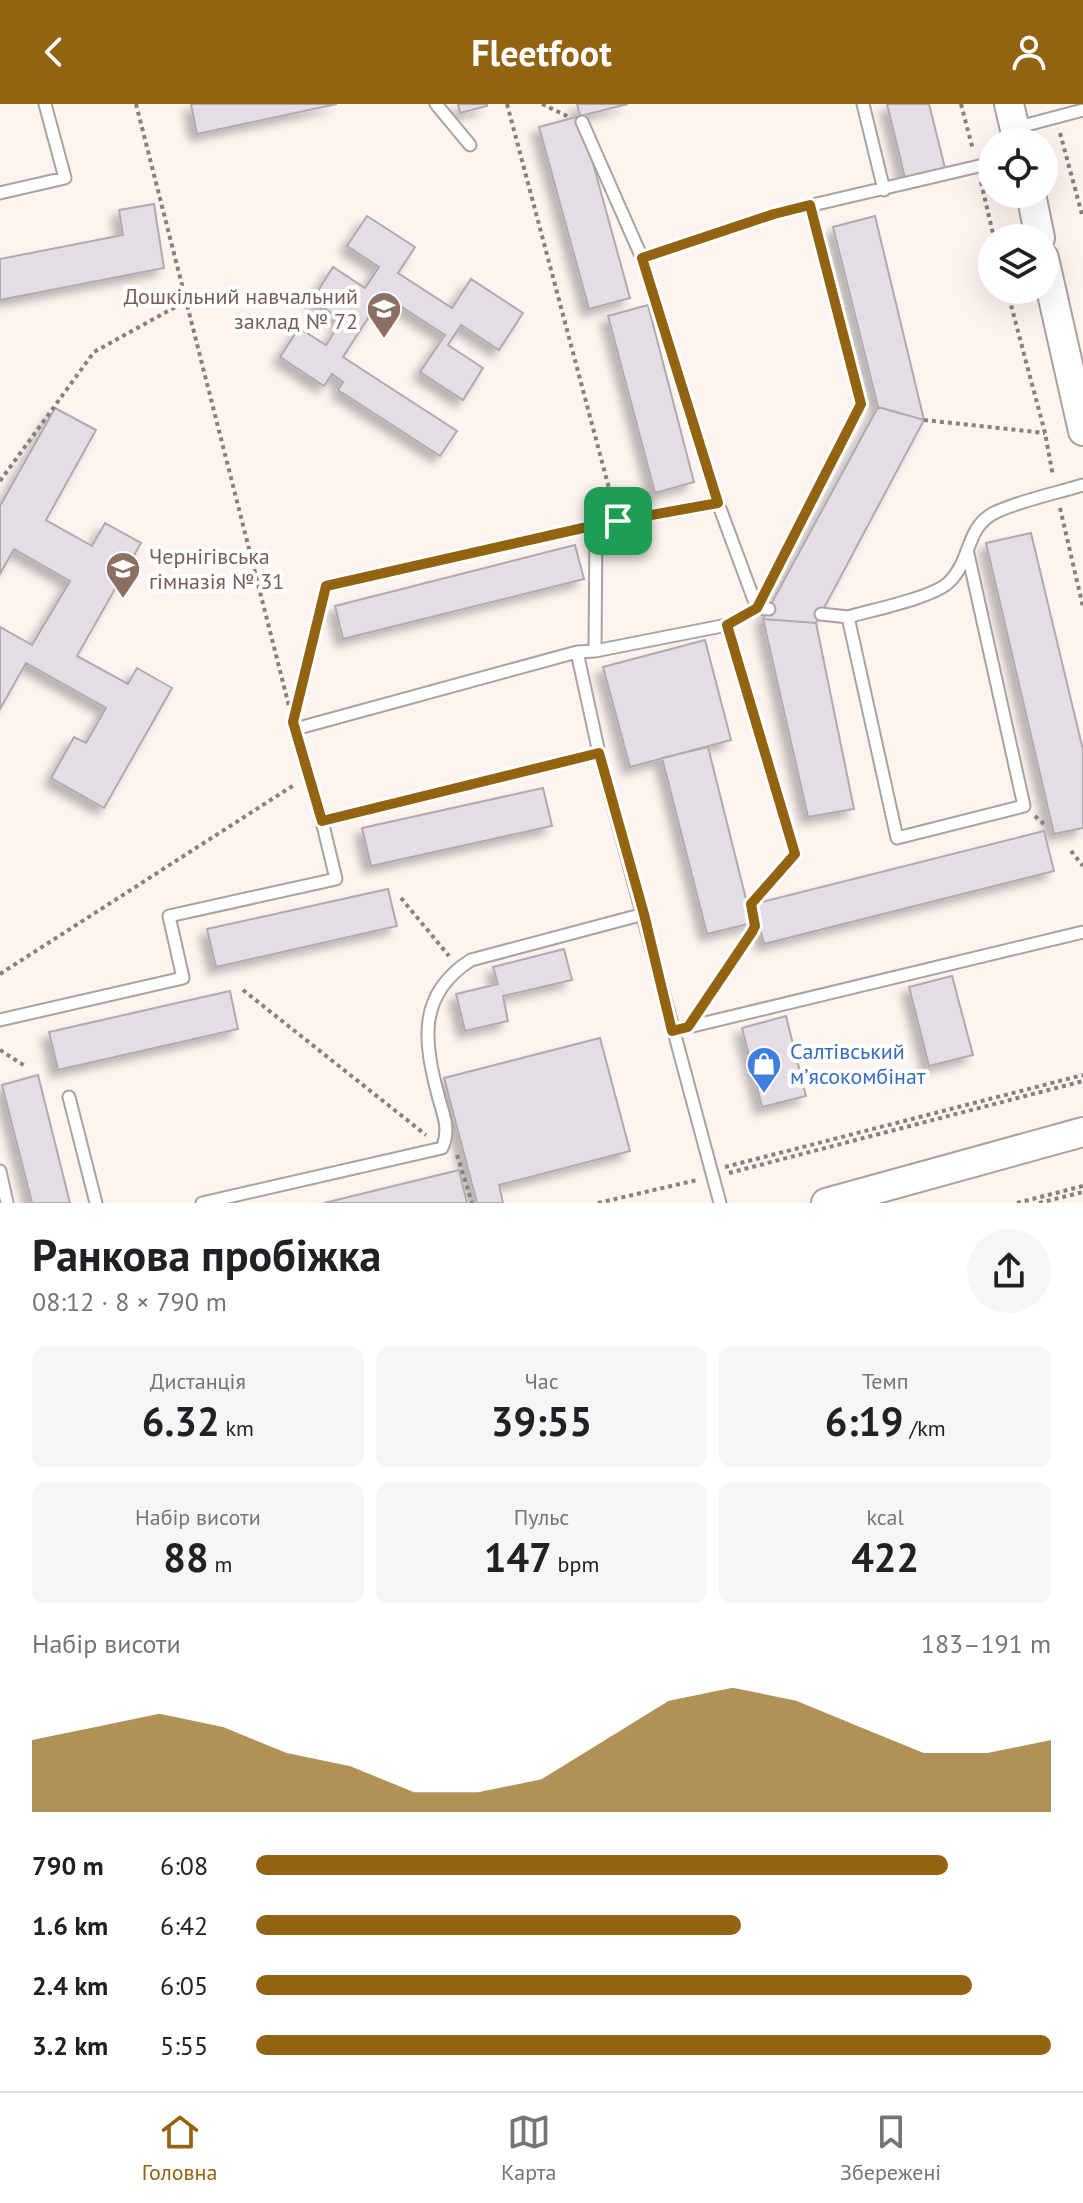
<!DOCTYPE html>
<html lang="uk">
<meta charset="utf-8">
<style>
:root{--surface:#fff;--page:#f6f6f6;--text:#202124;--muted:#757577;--line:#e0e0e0;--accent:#926310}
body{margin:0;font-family:"PT Sans",sans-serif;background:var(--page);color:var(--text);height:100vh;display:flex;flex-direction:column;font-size:30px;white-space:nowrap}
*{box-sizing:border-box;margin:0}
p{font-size:26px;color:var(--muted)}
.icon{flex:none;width:44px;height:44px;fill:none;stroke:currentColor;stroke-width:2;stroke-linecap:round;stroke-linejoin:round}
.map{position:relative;height:1099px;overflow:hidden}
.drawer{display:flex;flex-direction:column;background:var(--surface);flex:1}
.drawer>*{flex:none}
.controls{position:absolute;left:978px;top:24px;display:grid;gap:16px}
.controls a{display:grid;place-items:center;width:80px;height:80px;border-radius:50%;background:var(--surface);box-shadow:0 8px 32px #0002;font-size:40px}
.pin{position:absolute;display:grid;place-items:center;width:68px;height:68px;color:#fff;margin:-34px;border-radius:16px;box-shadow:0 4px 12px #0006}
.round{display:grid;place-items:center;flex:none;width:84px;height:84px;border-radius:42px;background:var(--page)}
.summary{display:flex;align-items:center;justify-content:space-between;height:136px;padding:0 32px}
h1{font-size:44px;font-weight:800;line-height:60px}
.figures{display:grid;grid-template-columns:repeat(3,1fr);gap:12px;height:136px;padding:8px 32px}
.figures div{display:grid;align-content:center;border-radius:12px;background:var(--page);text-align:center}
.figures b{font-size:40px;font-weight:800}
.figures small{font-size:22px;font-weight:400}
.figures p{font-size:22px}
.chart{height:224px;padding:16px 32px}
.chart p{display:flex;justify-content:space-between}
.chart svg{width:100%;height:144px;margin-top:8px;fill:var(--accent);opacity:.7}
ul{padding:0 32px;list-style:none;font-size:26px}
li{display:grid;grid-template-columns:128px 96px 1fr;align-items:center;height:60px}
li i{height:20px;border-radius:10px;background:var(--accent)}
header{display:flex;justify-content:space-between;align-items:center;height:104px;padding:0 32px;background:var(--accent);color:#fff;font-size:36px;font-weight:800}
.tab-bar{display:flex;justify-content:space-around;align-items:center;height:112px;border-top:2px solid var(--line);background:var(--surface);font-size:22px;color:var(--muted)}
.tab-bar a{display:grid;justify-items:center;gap:4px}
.tab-bar .selected{color:var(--accent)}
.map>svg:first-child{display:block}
</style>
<header><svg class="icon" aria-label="back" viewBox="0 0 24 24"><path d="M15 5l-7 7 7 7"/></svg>Fleetfoot<svg class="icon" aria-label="person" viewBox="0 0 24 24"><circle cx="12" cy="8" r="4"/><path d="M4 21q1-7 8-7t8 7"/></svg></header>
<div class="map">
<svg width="1083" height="1099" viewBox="0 0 1083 1099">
<defs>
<filter id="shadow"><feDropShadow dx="-7" dy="7" stdDeviation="4" flood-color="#0004"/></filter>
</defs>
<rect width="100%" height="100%" fill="#fdf4ef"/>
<path fill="#e4dde3" stroke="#b0a9af" stroke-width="2" filter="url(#shadow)" d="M191 0H337L197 30Z
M458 0H487V2L460 9Z
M577 0H628L580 12Z
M887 0H929L945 64 905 74Z
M580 12 630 194 589 205 539 23Z
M154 100 164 164 0 196V155L123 131 119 106Z
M367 112 415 143 398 169 452 204 471 175 523 209 499 246 461 221 448 241 483 264 463 296 420 268 445 231 383 191 343 253 457 327 440 352 338 286 343 278 332 270 324 282 280 253 299 224 326 241 342 216 312 196 333 163 365 184 379 163 347 142Z
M875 112 924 316 878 303 833 123Z
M648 201 694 378 655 389 608 212Z
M878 303 924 316 816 519 763 515Z
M55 304 96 326 46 416 92 442 105 419 141 439 77 552 128 580 137 564 172 584 104 704 51 674 74 633 86 639 106 604 26 559 0 605V523L32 541 70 477 14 445 0 470V402Z
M1031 429 1083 646V724L1054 730 986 439Z
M575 441 584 475 343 535 335 502Z
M763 515 816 519 854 705 808 713Z
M705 536 731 636 630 663 603 563Z
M708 643 752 819 707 830 662 654Z
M543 684 552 722 371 762 362 724Z
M1044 727 1054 767 764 840 754 800Z
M388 785 397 822 216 863 207 825Z
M564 845 572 876 503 892 508 917 465 927 456 890 498 880 493 863Z
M952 872 973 951 929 962 909 883Z
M230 887 238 925 58 966 49 928Z
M786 912 806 992 762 1003 742 924Z
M600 934 630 1047 499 1081 503 1099H477L444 974Z
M38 971 70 1099H32L2 981Z
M459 1066 467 1099H324Z"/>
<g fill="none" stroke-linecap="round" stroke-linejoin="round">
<defs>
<path id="service" d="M436 0 470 41
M863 0 884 86
M582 18 642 154
M1015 24 1083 6
M0 89 65 74 45 0
M718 399 757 504 769 505
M968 450 1024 702 897 734 848 513C872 506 931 494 948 479 972 457 965 424 994 409 1018 397 1057 389 1083 381
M326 482 596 421 718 399 642 154 774 110 992 59
M821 510 848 513
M727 521 757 504 861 300 810 101
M595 547 596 421
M322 717 295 625 577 548
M0 916 183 874 169 812 336 775 322 717 599 649
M672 927 1083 828
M69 993 96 1099
M0 1067 7 1099
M202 1099 442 1044C450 1027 444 1012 439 995 424 939 416 891 471 856L644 810
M720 1099 599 649 577 548 595 547 727 521 795 750"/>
<path id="tertiary" d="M1009 0 1018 38
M1031 90 1040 134
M1044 154 1083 327
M826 1099 1083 1028"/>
</defs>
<use href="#service" stroke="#aaa29d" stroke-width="15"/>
<use href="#tertiary" stroke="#aaa29d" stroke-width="32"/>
<path stroke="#86817d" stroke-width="4" stroke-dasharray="4 4" stroke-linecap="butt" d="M136 0 291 610
M507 0 614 403
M542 0 569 13
M961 0 973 46
M1060 29 1083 114
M981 78 994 134
M1007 186 1045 329 1053 372
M924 316 1045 329
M0 377 94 248 186 197
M1060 404 1083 503
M296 608 322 496
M1035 712 1045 721
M1071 747 1083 762
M401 794 449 852
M0 870 294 681
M243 886 426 1031
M702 902 755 822 751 800 785 761
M0 946 25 962
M457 1051 472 1099
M725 1063 1083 971
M729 1069 1083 977
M598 1099 697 1076
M1017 1099 1083 1082
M1039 1099 1083 1088"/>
<use href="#service" stroke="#fff" stroke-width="11"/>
<use href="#tertiary" stroke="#fff" stroke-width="28"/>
</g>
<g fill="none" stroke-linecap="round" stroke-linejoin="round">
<defs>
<path id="route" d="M810 101 861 300 757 504 727 521 795 750 751 800 755 822 752 828 688 923 672 927 644 810 599 649 322 717 293 618 326 482 596 421 718 399 642 154 774 110Z"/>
</defs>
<use href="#route" stroke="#fff" stroke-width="16"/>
<use href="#route" stroke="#926310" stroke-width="10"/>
</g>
<defs>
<symbol id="school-pin" viewBox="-11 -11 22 30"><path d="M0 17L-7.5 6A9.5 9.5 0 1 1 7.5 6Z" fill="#8d6e63" stroke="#fff"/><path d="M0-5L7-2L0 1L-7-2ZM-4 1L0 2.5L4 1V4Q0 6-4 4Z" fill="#fff"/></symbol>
<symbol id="shop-pin" viewBox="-11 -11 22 30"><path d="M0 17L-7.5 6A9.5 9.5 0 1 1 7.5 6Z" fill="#3f7fe0" stroke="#fff"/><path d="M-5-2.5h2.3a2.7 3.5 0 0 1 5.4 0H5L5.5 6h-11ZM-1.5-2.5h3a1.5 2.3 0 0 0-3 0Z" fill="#fff"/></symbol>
</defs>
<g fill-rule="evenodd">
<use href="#school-pin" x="364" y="185" width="40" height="54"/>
<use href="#school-pin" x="103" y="445" width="40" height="54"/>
<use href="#shop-pin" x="744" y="940" width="40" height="54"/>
</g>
<g text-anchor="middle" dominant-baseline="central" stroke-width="8" stroke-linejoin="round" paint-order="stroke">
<g font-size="22" fill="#785e54" stroke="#fff" text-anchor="end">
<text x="358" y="192">Дошкільний навчальний<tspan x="358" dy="25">заклад № 72</tspan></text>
<text x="149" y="452" text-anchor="start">Чернігівська<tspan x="149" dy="25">гімназія № 31</tspan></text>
</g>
<g font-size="22" fill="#366cbe" stroke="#fff" text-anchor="start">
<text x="790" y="947">Салтівський<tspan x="790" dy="25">мʼясокомбінат</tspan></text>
</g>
</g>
</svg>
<div class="controls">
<a><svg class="icon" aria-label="locate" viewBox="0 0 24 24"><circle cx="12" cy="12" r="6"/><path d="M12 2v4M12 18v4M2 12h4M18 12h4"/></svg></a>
<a><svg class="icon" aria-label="layers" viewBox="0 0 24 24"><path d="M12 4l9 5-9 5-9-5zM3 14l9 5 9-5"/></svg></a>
</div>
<div class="pin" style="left:618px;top:417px;background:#1e9e55"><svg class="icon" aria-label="arrive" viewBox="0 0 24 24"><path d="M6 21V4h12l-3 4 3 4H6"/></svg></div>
</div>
<section class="drawer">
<div class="summary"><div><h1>Ранкова пробіжка</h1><p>08:12 · 8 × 790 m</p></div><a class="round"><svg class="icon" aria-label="share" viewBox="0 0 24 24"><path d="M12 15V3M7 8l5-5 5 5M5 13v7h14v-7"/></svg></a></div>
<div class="figures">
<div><p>Дистанція</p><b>6.32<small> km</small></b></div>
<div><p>Час</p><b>39:55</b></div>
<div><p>Темп</p><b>6:19<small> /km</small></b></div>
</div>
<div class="figures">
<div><p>Набір висоти</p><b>88<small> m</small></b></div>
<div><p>Пульс</p><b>147<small> bpm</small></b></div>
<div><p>kcal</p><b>422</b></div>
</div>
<div class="chart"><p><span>Набір висоти</span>183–191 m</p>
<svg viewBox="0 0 160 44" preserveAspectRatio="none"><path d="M0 44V22L10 18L20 14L30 18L40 26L50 30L60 38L70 38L80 34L90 22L100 10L110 6L120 10L130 18L140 26L150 26L160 22V44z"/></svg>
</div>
<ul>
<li><b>790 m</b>6:08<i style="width:87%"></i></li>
<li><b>1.6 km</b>6:42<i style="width:61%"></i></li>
<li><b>2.4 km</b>6:05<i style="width:90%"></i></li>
<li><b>3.2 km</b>5:55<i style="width:100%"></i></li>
</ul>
</section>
<nav class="tab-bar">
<a class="selected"><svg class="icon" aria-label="home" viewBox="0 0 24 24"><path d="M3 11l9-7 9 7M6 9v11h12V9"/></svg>Головна</a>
<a><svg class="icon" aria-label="map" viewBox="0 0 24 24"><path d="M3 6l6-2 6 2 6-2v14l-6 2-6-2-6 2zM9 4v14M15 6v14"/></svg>Карта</a>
<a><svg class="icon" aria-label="saved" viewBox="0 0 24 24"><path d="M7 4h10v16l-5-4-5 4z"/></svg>Збережені</a>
</nav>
